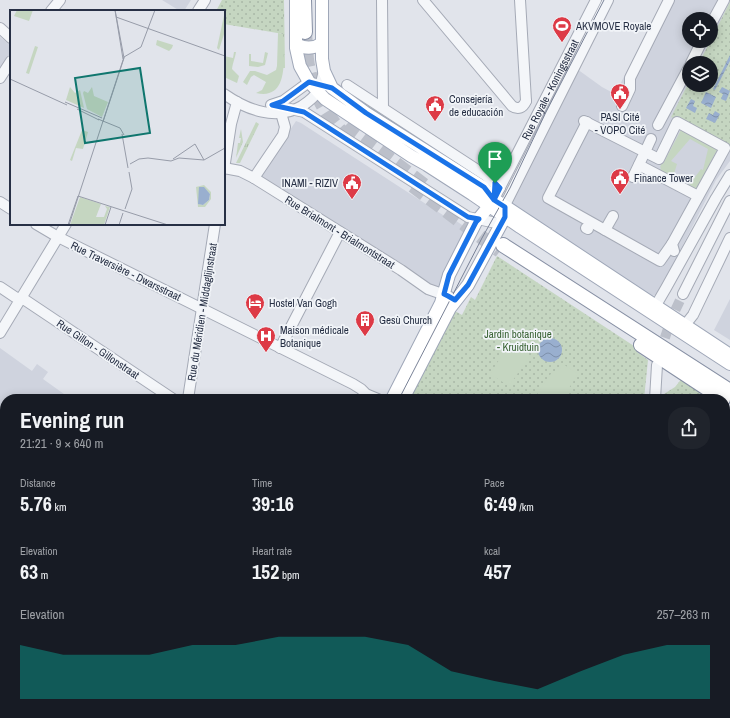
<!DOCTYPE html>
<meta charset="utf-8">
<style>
:root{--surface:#171b24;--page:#20242c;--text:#f1f3f6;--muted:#9ea1a6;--accent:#0f766e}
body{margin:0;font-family:"Archivo Narrow",sans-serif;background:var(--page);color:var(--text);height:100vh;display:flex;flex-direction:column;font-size:15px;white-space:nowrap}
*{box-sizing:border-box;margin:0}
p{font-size:13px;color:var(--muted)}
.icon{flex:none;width:22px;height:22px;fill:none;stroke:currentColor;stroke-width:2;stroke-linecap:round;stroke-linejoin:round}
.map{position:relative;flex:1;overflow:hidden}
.drawer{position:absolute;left:0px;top:394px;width:730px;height:324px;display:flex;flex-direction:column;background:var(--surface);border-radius:16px 16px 0 0;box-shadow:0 2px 10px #0003}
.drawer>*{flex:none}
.buttons{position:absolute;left:682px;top:12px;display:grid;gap:8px}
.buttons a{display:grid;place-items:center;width:36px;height:36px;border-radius:50%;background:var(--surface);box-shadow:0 2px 10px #0003;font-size:20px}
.pin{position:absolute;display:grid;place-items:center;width:34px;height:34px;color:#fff;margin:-41px -17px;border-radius:50% 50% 50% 0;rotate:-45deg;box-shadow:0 0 4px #0007}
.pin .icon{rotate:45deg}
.round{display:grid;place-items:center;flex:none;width:42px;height:42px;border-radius:16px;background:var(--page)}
.headline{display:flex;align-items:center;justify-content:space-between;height:68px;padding:0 20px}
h1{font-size:22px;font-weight:700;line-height:30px}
.figures{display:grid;grid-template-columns:repeat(3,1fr);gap:6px;height:68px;padding:4px 20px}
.figures div{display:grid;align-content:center}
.figures b{font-size:20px;font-weight:700}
.figures small{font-size:11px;font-weight:400}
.figures p{font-size:11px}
.chart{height:112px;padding:8px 20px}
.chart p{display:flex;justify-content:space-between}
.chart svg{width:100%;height:72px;margin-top:4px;fill:var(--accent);opacity:.7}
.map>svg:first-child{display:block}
</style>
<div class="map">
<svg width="730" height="718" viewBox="0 0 730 718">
<defs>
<pattern id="grass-tufts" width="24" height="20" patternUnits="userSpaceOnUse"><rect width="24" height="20" fill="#c5d6c1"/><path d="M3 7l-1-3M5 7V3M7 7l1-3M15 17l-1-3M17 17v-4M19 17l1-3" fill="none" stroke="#a9b8a7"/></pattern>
<pattern id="park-dots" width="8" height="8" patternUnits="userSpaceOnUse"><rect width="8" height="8" fill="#c5d6c1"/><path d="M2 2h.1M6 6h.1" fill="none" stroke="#a9b8a7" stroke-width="1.8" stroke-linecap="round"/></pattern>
<pattern id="water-waves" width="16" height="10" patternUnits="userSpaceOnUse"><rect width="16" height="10" fill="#99afcf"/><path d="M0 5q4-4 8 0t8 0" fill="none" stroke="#7d8faa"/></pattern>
</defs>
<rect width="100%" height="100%" fill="#e1e4eb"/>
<path fill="#cfd3de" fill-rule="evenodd" d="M162 0H191L184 11H180Z
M664 0H730V161L716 180 658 294 652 296 511 204 510 198 577 69 602 87 615 94ZM689 19H711V41H689ZM689 63H711V85H689Z
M0 37 11 46V52L0 68Z
M296 121 301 123 449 219 452 218 462 225 464 231 450 260 451 265 440 286 436 288 422 282 420 277 262 179 260 175 261 174Z
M730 299V340L714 330Z
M0 348 32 371 37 364 48 372 43 379 71 399H5V410L0 407Z
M0 514 5 517V627L0 624Z
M730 580V610L725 604V583Z
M461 713H508L505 718H458Z"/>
<path fill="url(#grass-tufts)" d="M283 0H284L285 68H283Z
M256 122 259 124 240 163H236Z
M241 129 243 142 236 158 238 143H240L241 138H239Z"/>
<path fill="url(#park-dots)" d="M222 0H283V34L224 24V11H216Z
M730 2V147L671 117 689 82V85H711V63H699Z
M369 105 480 178 479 180 368 107Z
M497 256 637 348V352L648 360 644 399H410L455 311 462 315 471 297 475 300Z
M683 377 715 399H664V394L675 387Z
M725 408 730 412V568L725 570Z
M395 713H423L425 714 428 713 436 718H392Z"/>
<path fill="#c5d6c1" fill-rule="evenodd" d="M278 33 283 34C283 54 291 101 256 93L262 90 266 82 254 75 251 77 247 85 243 82 250 71H255L267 75 276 70 277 66Z
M234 52H236C235 58 233 62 232 69L239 76 237 83 224 77V56L233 58Z
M265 52 268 53 265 65 258 67 249 66V54H251V61L263 63Z
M682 128 719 146 695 192 658 174 661 168 660 167 662 163 663 164ZM690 139 708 149 703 170 701 169 689 185 673 177 677 164 671 161Z
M516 333 532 343 525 354 529 357 509 386 490 374Z
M563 364 578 374 562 399H534L552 372 556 374Z
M291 713H317L323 716 322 718H300Z"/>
<path fill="url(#water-waves)" d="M730 55V61L715 90 713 89Z
M722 87 730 91 726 101 721 99 723 94 719 92Z
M706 92 716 97 711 108 701 103Z
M691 99 695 101 693 106 697 108 695 113 686 108Z
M715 111 720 114 715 123 706 119 709 113 713 115Z
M538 350a12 12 0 1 1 24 0a12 12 0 1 1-24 0Z"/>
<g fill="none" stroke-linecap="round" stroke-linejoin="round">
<path stroke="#bcc0ca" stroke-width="10" stroke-dasharray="10 5" stroke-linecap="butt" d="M660 352 672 317 683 294"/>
<path stroke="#bcc0ca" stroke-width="14" stroke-dasharray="14 7" stroke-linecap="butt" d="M305 32C306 44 306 55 308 66 314 95 330 124 353 142
M347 124 355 132 428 188
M413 186 500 251"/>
<defs>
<g id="minor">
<path d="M382 0 383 108"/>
<path d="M423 0 512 106C518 110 523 108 526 101"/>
<path d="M520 0 526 101"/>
<path d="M51 11 60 0"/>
<path d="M198 11 205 0"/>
<path d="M711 24 724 0"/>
<path d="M0 28 11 38"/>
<path d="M691 63 702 41"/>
<path d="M0 78 11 61"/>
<path d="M347 85 485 175 500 188"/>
<path d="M224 94C247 110 276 121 302 106 308 102 314 98 318 91 321 85 322 78 324 71"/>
<path d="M271 105 283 101 309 82 316 84"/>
<path d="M272 105 304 112 468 217 501 224"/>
<path d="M622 106 630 89V78L669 0"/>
<path d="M584 121 645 152 633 177"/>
<path d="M587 122 548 198 605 230"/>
<path d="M658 125 689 67"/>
<path d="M651 139 645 152 659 159 677 122 725 148 672 244 674 251"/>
<path d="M639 165 698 196"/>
<path d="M224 168 240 171 254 178 401 270 428 289 448 296 455 300"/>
<path d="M224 169 231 124 237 102"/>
<path d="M254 178 283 135 285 127 281 113"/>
<path id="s1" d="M494 199 596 0"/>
<path d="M0 202 11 209"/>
<path d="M505 207 506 203 608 0"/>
<path d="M613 216 605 230 660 261 672 244"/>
<path d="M36 224 58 237 353 384 361 389 366 394 378 399"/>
<path d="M586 228 588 229"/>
<path d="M0 287 15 297 25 300 173 399"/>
<path d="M683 294 730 201"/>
<path d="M652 312 666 288 716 198 730 175"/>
<path d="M681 330 693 315 730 238"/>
<path d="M0 333 66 224"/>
<path d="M280 348 340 232"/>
<path d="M188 399 215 224"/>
<path d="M655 399 657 365"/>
<path d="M0 456 5 459"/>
<path d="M0 490 5 486"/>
<path d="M0 629 5 632"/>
<path d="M0 711 12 718"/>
<path d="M146 713 155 718"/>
<path d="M541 713 553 718"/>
<path d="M574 713 579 718"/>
<path d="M705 713 706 718"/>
<path d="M720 713 724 718"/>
<path d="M77 718 79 713"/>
<path d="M327 718 330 713"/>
<path d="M673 718 676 713"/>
</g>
<path id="major" d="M296 0V48L300 66 309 82 325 99 411 156 427 165 472 194 520 227 730 364
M322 0V59L324 71 332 88 366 113 483 187 494 199 730 355
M296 44C305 49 314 49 322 43
M392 399 441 303 449 275 476 222 494 200
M403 399 450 308 468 285 505 217V210
M228 718 231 713
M239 718 242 713"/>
<path id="highway" d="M304 0 305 32
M503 245 730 391
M641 345 723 399"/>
</defs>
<use href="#minor" stroke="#a5aab6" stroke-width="12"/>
<use href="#major" stroke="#9fa7b8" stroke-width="14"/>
<use href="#highway" stroke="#8790a4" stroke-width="16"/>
<use href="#minor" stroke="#f4f6f9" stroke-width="10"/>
<use href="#major" stroke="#fff" stroke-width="12"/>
<use href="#highway" stroke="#fff" stroke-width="14"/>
<path stroke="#798297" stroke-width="1" d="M399 399 482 238 510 188 546 112 604 0
M236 718 238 713"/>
<defs>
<path id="rail" d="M725 584 730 595"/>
</defs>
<use href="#rail" stroke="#798297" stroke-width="4"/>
<use href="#rail" stroke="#f1f4f8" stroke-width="2.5" stroke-dasharray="8" stroke-linecap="butt"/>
</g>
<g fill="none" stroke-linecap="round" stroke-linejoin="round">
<defs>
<path id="route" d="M495 183 494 200 484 187 366 113 332 88 309 82 283 101 272 105 304 112 468 217 479 219 476 222 449 275 444 294 448 296 455 300 468 285 505 217V207L494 200 500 188 495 183"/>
</defs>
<use href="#route" stroke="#fff" stroke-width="8"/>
<use href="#route" stroke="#1a73e8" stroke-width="5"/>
</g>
<defs>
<symbol id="stadium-pin" viewBox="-11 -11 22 30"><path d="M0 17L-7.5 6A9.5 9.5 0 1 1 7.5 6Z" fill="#dd3a46" stroke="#f1f4f8"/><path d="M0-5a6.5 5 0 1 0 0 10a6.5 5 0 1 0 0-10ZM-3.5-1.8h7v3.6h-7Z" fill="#fff"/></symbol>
<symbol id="civic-pin" viewBox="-11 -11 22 30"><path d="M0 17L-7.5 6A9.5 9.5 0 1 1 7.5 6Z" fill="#dd3a46" stroke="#f1f4f8"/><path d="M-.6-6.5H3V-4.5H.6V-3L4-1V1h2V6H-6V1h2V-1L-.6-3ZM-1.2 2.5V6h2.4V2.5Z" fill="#fff"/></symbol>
<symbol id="hotel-pin" viewBox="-11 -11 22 30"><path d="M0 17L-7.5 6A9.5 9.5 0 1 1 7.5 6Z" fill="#dd3a46" stroke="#f1f4f8"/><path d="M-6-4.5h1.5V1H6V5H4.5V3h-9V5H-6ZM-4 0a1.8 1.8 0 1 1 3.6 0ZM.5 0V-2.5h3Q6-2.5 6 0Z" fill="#fff"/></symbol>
<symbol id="building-pin" viewBox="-11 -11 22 30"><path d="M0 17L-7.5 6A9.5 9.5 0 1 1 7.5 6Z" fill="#dd3a46" stroke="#f1f4f8"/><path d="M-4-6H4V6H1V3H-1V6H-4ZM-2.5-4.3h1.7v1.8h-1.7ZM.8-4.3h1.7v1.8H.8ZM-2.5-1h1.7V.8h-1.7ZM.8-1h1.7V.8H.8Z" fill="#fff"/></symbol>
<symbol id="hospital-pin" viewBox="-11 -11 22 30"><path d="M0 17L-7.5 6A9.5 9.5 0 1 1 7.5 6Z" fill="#dd3a46" stroke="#f1f4f8"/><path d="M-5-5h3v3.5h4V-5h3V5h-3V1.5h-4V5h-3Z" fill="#fff"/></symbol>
</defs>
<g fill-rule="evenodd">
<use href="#stadium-pin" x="551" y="15" width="22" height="30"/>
<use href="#civic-pin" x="609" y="82" width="22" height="30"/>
<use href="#civic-pin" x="424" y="94" width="22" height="30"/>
<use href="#civic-pin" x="609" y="167" width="22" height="30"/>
<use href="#civic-pin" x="341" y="172" width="22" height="30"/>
<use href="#hotel-pin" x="244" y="292" width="22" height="30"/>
<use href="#building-pin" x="354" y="309" width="22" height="30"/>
<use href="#hospital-pin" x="255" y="325" width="22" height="30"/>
</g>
<g text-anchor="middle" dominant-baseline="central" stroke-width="3.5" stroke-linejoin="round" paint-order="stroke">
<g font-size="11" fill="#273045" stroke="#f1f4f8" text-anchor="start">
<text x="576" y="26">AKVMOVE Royale</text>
<text x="449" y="99">Consejería<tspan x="449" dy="13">de educación</tspan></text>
<text x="620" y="117" text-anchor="middle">PASI Cité<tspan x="620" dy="13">- VOPO Cité</tspan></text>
<text x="634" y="178">Finance Tower</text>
<text x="338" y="183" text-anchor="end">INAMI - RIZIV</text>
<text x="269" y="303">Hostel Van Gogh</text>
<text x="379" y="320">Gesù Church</text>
<text x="280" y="330">Maison médicale<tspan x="280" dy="13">Botanique</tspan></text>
</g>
<g font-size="11" fill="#273045" stroke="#f1f4f8">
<text stroke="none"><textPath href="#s1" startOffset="123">Rue Royale - Koningsstraat</textPath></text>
<text transform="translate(340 232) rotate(32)">Rue Brialmont - Brialmontstraat</text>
<text transform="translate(126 271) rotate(26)">Rue Traversière - Dwarsstraat</text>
<text transform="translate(202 312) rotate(-81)">Rue du Méridien - Middaglijnstraat</text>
<text transform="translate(98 349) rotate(34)">Rue Gillon - Gillonstraat</text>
</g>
<g font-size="11" fill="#386233" stroke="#f1f4f8">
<text x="518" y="334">Jardin botanique<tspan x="518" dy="13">- Kruidtuin</tspan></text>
</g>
</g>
<g transform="translate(10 10)">
<rect width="215" height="215" fill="#e1e4eb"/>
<path d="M215 1V21L209 40 207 38Z" fill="#c5d6c1"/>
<path d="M7 0H23L19 11 4 6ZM147 30 163 35 162 38 159 41 146 35ZM25 36 28 37 19 64 16 63ZM60 77 65 83 70 80 74 98 56 90ZM82 77 84 86 98 92 92 107 77 99 73 83 74 81 78 83ZM72 120 78 122 73 139 66 138 62 151 60 150ZM194 175 201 182V189L195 197H188L186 177ZM189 177H193L200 184 199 190 193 195 189 194ZM70 187 91 194 86 207H94L97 199 95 196 100 197 94 215H60Z" fill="#c5d6c1" fill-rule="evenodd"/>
<path d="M189 177H194L200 184 199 190 193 195 188 194Z" fill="#99afcf"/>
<path fill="none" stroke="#979ca9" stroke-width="1" d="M105 0 113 49M106 7 215 46M0 69 57 95M55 92 92 108M67 99 89 110M88 109 110 118 114 125M93 112 114 48 105 0M112 124 118 158M163 149 185 134 194 150M120 154 129 149 138 148 161 151 169 148 194 150 215 138M115 199 122 179 119 162M58 215 68 186 158 215M59 215 114 47 131 37 145 0M95 215 101 197M109 215 113 203"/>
<path fill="#0f766e" fill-opacity="0.15" stroke="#0f766e" stroke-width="2" d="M130 58 140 123 75 133 65 68Z"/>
<rect width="215" height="215" fill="none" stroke="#273045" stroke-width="2"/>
</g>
</svg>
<div class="buttons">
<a><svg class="icon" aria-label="locate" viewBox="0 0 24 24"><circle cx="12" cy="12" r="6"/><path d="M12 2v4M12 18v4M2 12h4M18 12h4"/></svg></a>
<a><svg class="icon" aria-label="layers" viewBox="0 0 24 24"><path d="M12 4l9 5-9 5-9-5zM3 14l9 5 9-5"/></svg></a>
</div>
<div class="pin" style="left:495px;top:183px;background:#1e9e55"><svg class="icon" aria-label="arrive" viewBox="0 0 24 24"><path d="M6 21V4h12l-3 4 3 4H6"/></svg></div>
<section class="drawer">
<div class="headline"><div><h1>Evening run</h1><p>21:21 · 9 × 640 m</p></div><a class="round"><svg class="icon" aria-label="share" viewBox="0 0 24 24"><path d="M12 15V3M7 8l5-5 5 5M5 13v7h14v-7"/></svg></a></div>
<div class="figures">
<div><p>Distance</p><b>5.76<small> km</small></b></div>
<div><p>Time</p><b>39:16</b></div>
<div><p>Pace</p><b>6:49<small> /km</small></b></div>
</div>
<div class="figures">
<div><p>Elevation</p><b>63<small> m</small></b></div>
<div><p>Heart rate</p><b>152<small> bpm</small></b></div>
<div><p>kcal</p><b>457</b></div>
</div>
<div class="chart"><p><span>Elevation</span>257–263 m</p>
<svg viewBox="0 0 160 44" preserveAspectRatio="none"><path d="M0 44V11L10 17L20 17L30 17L40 11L50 11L60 6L70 6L80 6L90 11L100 27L110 33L120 38L130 27L140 17L150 11L160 11V44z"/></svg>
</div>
</section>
</div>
